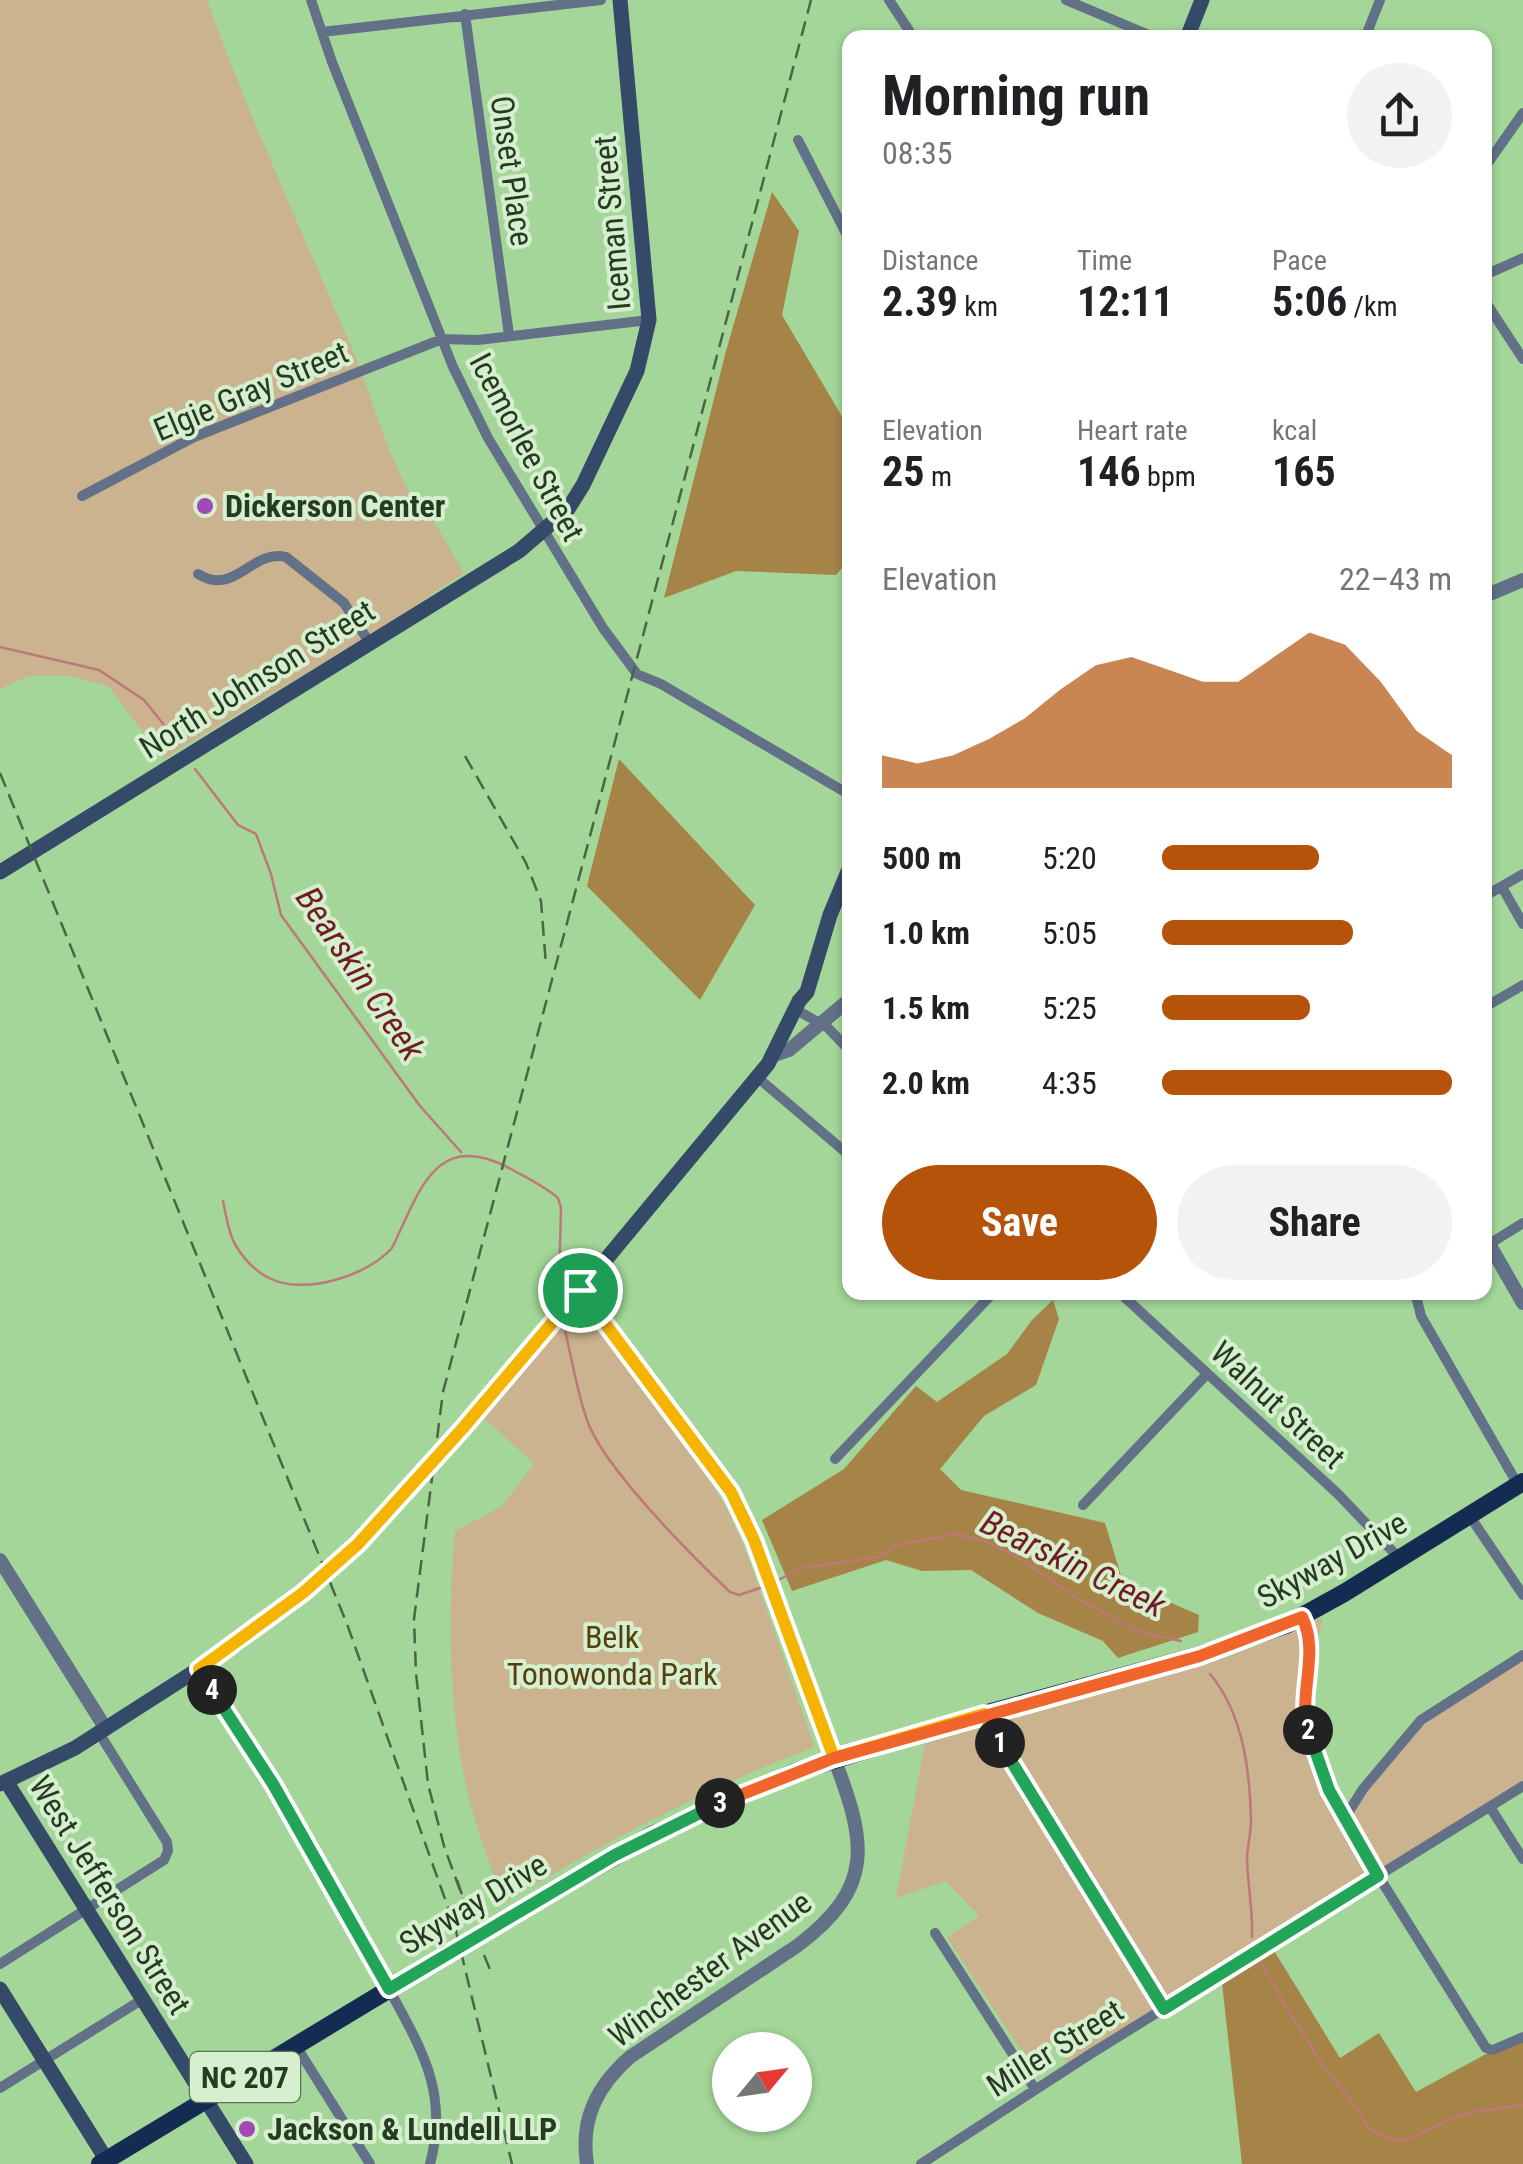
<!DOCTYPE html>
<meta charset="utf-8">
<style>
:root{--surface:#fff;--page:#f2f2f2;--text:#202124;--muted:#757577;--accent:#b45309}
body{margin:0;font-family:"Roboto Condensed",sans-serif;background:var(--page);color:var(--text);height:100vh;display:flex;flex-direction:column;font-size:38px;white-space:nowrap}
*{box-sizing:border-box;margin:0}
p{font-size:32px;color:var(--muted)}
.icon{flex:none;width:55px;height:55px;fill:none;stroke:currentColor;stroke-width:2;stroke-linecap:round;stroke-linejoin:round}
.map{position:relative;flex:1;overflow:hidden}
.details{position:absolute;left:842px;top:30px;width:650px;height:1270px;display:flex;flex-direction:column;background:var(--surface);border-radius:20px;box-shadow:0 2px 8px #0004}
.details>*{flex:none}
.needle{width:65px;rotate:61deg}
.tools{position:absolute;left:712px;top:2032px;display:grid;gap:20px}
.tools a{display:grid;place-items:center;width:100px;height:100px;border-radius:50%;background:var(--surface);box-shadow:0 2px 8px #0004;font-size:50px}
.pin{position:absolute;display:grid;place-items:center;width:85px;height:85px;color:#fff;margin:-42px;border:5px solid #fff;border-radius:50%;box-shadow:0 2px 10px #0007}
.km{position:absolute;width:50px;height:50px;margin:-25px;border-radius:50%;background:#222;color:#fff;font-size:28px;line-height:50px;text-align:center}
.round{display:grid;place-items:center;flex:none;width:105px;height:105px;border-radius:52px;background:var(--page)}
.summary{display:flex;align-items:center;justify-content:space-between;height:170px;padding:0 40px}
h1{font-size:55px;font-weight:700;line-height:75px}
.metrics{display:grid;grid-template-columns:repeat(3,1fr);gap:15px;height:170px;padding:10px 40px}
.metrics div{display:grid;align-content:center}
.metrics b{font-size:42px;font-weight:700}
.metrics small{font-size:28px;font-weight:400}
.metrics p{font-size:28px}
.chart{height:280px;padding:20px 40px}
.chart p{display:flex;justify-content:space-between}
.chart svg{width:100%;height:180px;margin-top:10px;fill:var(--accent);opacity:.7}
.action{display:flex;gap:20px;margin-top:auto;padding:20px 40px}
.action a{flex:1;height:115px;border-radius:60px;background:var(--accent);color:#fff;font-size:40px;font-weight:700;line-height:115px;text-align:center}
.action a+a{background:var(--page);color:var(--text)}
ul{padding:0 40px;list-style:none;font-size:32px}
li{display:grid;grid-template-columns:160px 120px 1fr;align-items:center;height:75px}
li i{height:25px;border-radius:12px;background:var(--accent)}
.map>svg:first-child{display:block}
</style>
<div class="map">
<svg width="1523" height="2164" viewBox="0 0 1523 2164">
<rect width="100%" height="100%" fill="#a3d698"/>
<path fill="#cab38e" d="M0 0H207C249 117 301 230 350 344 372 396 385 450 413 499L419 496 464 573 384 626 163 759 109 687 72 676H29L0 689Z
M576 1307 583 1311 711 1482 728 1510 749 1559 814 1745 812 1748C703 1789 604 1843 504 1903 490 1864 475 1826 466 1785 448 1702 448 1615 455 1531L501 1507 534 1464 482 1416Z
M1323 1618 1301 1706 1302 1720 1345 1819 1423 1721 1523 1659V1782L1068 2063 1054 2041 1025 2057 947 1937 979 1916 946 1881 896 1898 925 1743 1228 1657Z"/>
<path fill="#a68347" d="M772 192 799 231 782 315 850 430V558L836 575 736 571 664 598 726 351Z
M619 759 755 905 700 1000 587 886Z
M1053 1300 1059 1319 1036 1385 984 1416 940 1469 961 1490 1105 1523 1123 1582 1199 1615 1198 1632 1118 1658 1103 1641 1038 1613 971 1570 922 1571 886 1560 792 1591 762 1520 844 1469 916 1386 937 1402 1007 1354 1032 1320Z
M1273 1949 1340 2058 1379 2033 1416 2092 1523 2034V2164H1242L1222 1983Z"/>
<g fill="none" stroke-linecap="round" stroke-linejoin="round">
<path stroke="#bf7878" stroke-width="2.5" d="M0 647 99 670 144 700 177 741
M195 769 238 825 256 834 271 874 281 915 420 1106 461 1152
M223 1201C226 1215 228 1233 236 1246 244 1259 255 1271 269 1278 304 1296 367 1276 392 1248 420 1191 435 1128 511 1169 527 1178 544 1186 558 1198L561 1208 559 1284
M565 1330C572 1360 577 1392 587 1420 603 1467 692 1556 730 1592L739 1595 769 1585
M776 1581 802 1568 878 1557 898 1545 955 1534 985 1541 1019 1558 1078 1599 1137 1631 1181 1641
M1210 1674C1243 1713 1250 1771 1251 1821 1251 1834 1247 1847 1247 1860 1248 1886 1253 1911 1252 1937
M1262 1963 1287 2009 1327 2071 1357 2108 1367 2127 1388 2139 1404 2140 1467 2113 1523 2105"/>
<path stroke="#627188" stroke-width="10" d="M311 0 332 62 453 367 488 438 603 628 637 674 661 684 850 795
M889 0 914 38
M1066 0 1156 38
M465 14 509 335
M322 32 601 0
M1365 38 1380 0
M798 140 850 241
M1485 167 1523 113
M1485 275 1523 258
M1485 301 1523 359
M82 496 194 437 442 339 478 340 649 320
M198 574C235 597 251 549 286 557L344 603 369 642
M1502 887 1523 924
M1485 896 1523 874
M1485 1007 1523 985
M795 1009 828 1028 850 1051
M757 1077 850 1156
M1486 1246 1523 1223
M580 1290 731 1492 754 1540 834 1758
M1119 1292 1338 1494 1400 1559
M1415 1292 1421 1316 1518 1485
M835 1459 994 1292
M1083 1505 1207 1374
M1469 1515 1523 1595
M1301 1617 1311 1641 1305 1718 1319 1768 1369 1861 1486 2048 1493 2050 1523 2037
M984 1714 1164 2009
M1490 1807 1523 1859
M1346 1816 1363 1789 1421 1720 1523 1655
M935 1933 1035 2089
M0 1964 164 1860 168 1851 167 1842 99 1733
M389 1989C422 2050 449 2093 430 2164
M296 2046 370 2164
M0 2088 143 1999
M921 2164 1092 2053 1523 1786"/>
<path stroke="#627188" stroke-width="14" d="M1485 596 1523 580
M775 1055 789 1050 850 999
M1485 1237 1523 1303
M0 1560 106 1729
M587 2164C580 2119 597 2086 630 2057L797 1946C876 1887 866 1842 834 1758"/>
<path stroke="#354969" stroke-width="15" d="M1187 38 1202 0
M0 872 519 551 568 509 583 485 637 371 649 320 620 0
M199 1669 273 1784 389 1989
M6 1781 246 2164
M0 1784 75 1748 236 1645 304 1593 358 1544 559 1316 768 1064 799 1001 807 992 830 915 850 867
M0 1989 109 2164"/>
<path stroke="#152c52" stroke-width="18" d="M512 1916 652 1835 795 1772 984 1714 1200 1655 1286 1625 1344 1593 1523 1482
M100 2164 411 1976"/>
<path stroke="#4a6743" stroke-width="2.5" stroke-dasharray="15 8" stroke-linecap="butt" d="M465 756 526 863 541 901 546 965
M0 773 347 1624 455 1927 512 2164
M457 1880 470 1918 444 1846 428 1784 416 1673 414 1619 443 1392 811 0
M484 1955 491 1972"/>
<path stroke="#152c52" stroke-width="18" d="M411 1976 512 1916"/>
</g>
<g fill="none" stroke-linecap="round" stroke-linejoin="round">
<defs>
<path id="split-1" d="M580 1290 731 1492 754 1540 834 1758 984 1714 1000 1743"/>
<path id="split-2" d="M1000 1743 1164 2009 1378 1876 1329 1790 1308 1730"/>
<path id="split-3" d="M720 1803 834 1758 1200 1656 1302 1617C1320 1653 1298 1692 1308 1730"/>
<path id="split-4" d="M212 1690 273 1784 389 1989 615 1855 720 1803"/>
<path id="split-5" d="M212 1690 199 1669 304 1592 358 1544 463 1428 580 1290"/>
</defs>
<use href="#split-1" stroke="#fff" stroke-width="20"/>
<use href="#split-2" stroke="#fff" stroke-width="20"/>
<use href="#split-3" stroke="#fff" stroke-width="20"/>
<use href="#split-4" stroke="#fff" stroke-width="20"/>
<use href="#split-5" stroke="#fff" stroke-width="20"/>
<use href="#split-1" stroke="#f5b400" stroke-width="12"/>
<use href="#split-2" stroke="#22a559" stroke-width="12"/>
<use href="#split-3" stroke="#f0652b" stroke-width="12"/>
<use href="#split-4" stroke="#22a559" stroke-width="12"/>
<use href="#split-5" stroke="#f5b400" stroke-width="12"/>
</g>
<g fill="#a149b6" stroke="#d5efcf" stroke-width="4">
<circle cx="205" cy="506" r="10"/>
<circle cx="247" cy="2129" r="10"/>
</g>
<g text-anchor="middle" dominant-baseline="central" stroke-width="8" stroke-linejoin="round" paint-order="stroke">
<rect fill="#d5efcf" stroke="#5b7156" stroke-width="2.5" x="190" y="2052" width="110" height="50" rx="8"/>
<g font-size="30" font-weight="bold" fill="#273b22">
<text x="245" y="2077">NC 207</text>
</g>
<g font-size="32" fill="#273b22" stroke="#d5efcf">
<text transform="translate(512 171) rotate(82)">Onset Place</text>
<text transform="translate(612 223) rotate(-95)">Iceman Street</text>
<text transform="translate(251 391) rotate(-23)">Elgie Gray Street</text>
<text transform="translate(527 447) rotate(62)">Icemorlee Street</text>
<text transform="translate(257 679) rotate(-32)">North Johnson Street</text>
<text transform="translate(1278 1405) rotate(43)">Walnut Street</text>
<text transform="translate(1332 1560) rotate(-29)">Skyway Drive</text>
<text transform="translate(110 1895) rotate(58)">West Jefferson Street</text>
<text transform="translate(473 1904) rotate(-31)">Skyway Drive</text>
<text transform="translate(710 1969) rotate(-36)">Winchester Avenue</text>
<text transform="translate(1055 2048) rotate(-32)">Miller Street</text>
</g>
<g font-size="32" font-weight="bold" fill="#273b22" stroke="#d5efcf" text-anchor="start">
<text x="225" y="506">Dickerson Center</text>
<text x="267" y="2129">Jackson &amp; Lundell LLP</text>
</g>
<g font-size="32" fill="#573e0d" stroke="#d5efcf">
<text x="612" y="1637">Belk<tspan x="612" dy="37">Tonowonda Park</tspan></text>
</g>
<g font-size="35" font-style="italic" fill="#721c24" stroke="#d5efcf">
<text transform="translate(360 974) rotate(56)">Bearskin Creek</text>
<text transform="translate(1073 1564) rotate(26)">Bearskin Creek</text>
</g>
</g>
</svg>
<div class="tools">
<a><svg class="needle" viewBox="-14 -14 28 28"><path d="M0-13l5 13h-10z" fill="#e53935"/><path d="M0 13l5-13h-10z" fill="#757577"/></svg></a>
</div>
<div class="pin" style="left:580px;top:1290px;background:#1e9e55"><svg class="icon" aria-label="arrive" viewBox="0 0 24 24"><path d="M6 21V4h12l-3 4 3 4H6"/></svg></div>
<b class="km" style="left:1000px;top:1743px">1</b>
<b class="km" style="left:1308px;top:1730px">2</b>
<b class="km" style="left:720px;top:1803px">3</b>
<b class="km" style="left:212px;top:1690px">4</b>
<section class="details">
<div class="summary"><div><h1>Morning run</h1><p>08:35</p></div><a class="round"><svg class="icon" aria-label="share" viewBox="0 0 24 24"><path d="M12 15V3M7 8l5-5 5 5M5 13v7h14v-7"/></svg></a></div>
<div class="metrics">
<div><p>Distance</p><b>2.39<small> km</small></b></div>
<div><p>Time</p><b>12:11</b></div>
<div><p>Pace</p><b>5:06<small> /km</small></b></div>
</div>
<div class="metrics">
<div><p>Elevation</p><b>25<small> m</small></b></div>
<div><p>Heart rate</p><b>146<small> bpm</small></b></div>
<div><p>kcal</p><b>165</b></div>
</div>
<div class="chart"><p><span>Elevation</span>22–43 m</p>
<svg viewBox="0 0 160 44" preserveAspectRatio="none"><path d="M0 44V36L10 38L20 36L30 32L40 27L50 20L60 14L70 12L80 15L90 18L100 18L110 12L120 6L130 9L140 18L150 30L160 36V44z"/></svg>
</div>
<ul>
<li><b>500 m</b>5:20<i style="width:54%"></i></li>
<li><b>1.0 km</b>5:05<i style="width:66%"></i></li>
<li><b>1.5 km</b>5:25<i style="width:51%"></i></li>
<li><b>2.0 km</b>4:35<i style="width:100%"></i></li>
</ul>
<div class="action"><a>Save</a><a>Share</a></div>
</section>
</div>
